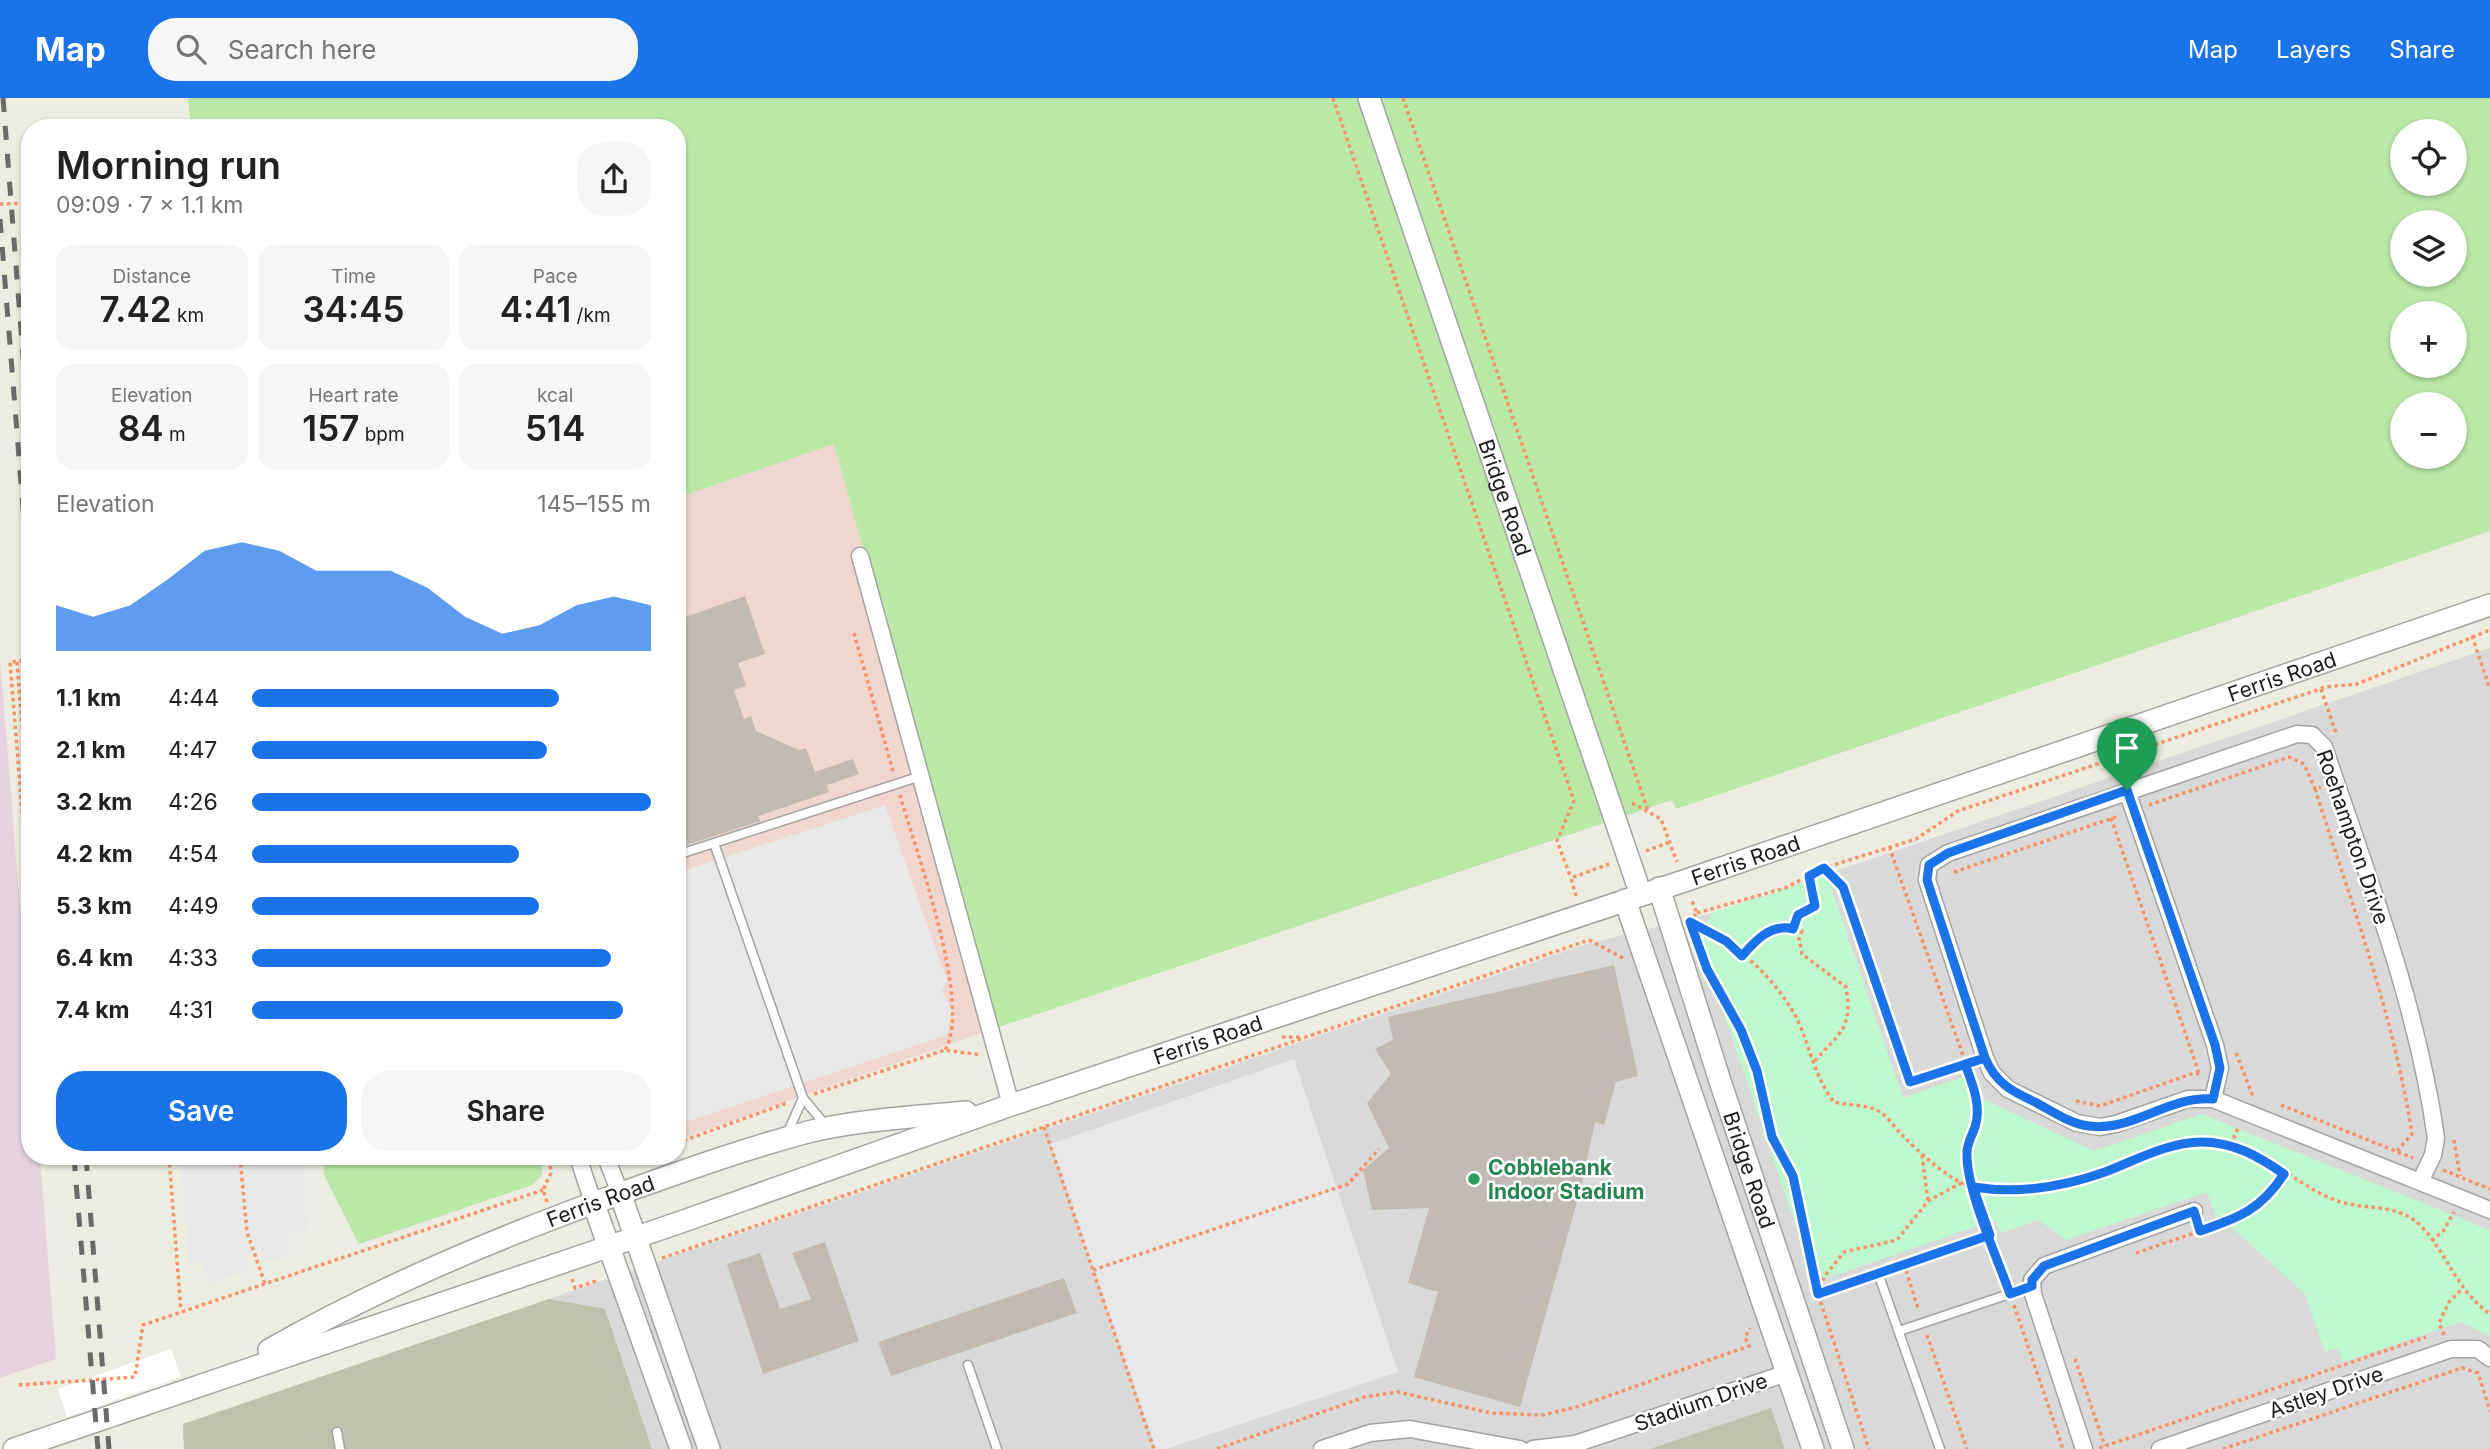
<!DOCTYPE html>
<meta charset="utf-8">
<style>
:root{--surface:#fff;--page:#f6f6f6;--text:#222;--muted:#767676;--accent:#1a73e8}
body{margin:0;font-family:Inter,sans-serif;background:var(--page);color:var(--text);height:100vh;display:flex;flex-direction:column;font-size:26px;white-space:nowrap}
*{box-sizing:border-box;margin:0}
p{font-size:23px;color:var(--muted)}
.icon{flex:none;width:38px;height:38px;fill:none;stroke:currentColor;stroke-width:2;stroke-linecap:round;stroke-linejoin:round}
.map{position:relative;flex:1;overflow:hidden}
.sheet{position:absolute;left:21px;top:21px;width:665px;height:1046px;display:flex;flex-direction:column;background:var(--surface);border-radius:28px;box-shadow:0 2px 5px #0004}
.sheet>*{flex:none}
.buttons{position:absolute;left:2390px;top:21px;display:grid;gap:14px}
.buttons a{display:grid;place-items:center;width:77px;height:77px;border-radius:50%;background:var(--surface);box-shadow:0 2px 5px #0004;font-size:35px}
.pin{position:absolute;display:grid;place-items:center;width:60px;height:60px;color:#fff;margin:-72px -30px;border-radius:50% 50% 50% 0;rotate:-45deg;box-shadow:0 0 7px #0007}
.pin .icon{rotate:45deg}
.round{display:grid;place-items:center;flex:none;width:74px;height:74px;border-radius:28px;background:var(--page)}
.headline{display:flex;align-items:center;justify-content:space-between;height:119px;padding:0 35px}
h1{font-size:38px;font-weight:600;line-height:52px}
.figures{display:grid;grid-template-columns:repeat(3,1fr);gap:10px;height:119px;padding:7px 35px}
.figures div{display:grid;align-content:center;border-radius:18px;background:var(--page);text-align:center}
.figures b{font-size:35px;font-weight:600}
.figures small{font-size:19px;font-weight:400}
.figures p{font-size:19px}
.chart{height:196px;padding:14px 35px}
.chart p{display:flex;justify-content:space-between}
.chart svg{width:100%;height:126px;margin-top:7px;fill:var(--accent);opacity:.7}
.primary-button{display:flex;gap:14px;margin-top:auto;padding:14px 35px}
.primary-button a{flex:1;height:80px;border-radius:28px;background:var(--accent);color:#fff;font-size:28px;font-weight:600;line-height:80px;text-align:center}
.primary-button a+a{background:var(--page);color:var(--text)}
ul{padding:0 35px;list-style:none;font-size:23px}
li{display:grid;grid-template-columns:112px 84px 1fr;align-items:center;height:52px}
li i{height:18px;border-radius:9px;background:var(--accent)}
header{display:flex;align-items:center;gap:42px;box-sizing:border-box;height:98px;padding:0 35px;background:var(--accent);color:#fff}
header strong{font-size:33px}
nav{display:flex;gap:38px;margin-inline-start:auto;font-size:24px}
.search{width:490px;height:63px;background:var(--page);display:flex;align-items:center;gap:18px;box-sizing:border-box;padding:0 24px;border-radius:28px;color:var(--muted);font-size:26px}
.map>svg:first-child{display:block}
</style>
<header>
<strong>Map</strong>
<div class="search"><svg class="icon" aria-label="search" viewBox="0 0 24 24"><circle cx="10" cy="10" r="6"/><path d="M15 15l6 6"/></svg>Search here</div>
<nav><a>Map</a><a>Layers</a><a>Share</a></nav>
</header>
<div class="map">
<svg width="2490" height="1351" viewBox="0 0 2490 1351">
<rect width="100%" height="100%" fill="#edece1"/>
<path fill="#dad9d9" d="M2490 550V1351H184L183 1326 1587 846 1713 815Z"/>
<path fill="#efd7d0" d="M834 346 996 930 677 1042V400Z"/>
<path fill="#e6d3df" d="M0 559 30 933V1059H40L56 1261 0 1280Z"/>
<path fill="#bec2ad" d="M549 1201 605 1211 652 1351H184L183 1326Z
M1771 1310 1785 1351H1650Z"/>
<path fill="#bae8a7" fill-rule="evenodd" d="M188 0H2490V433L1676 711 1672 702 996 930 834 346 677 400V30H191ZM2403 33H2455V86H2403ZM2403 124H2455V177H2403ZM2403 215H2455V268H2403ZM2403 306H2455V359H2403Z
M323 1059H542V1077L532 1087 359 1146 324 1077Z"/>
<path fill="#bdf8ce" d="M1827 777 1903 1000 1968 977 1975 997 2094 1053 2202 1016 2490 1132V1238L2461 1224 2343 1264 2338 1250 2325 1254 2305 1196 2227 1125 2219 1128 2207 1094 2066 1142 2039 1122 2001 1135 1996 1122 1815 1184 1698 840 1712 815Z"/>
<path fill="#e8e8e8" d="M885 707 947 883 942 893 952 912 947 937 677 1027V775Z
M1294 961 1398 1274 1166 1351H1156L1051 1046Z
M180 1059H302L307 1132 289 1134 285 1142 290 1155 265 1165 259 1151 246 1156 251 1170 211 1186 202 1164 189 1165Z"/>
<path fill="#fff" d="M171 1251 181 1279 67 1319 58 1291Z"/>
<path fill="#c2bbb1" d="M745 498 765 556 738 565 746 588 734 592 744 621 751 618 756 633 799 652 806 650 815 674 853 661 859 676 827 687 829 694 758 718 760 723 683 748 681 742 677 743V522Z
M1614 867 1638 978 1616 984 1604 1027 1595 1024 1581 1089 1520 1309 1414 1279 1438 1194 1408 1185 1429 1110 1372 1112 1363 1072 1389 1050 1367 1005 1391 976 1375 951 1393 942 1388 919Z
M825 1144 859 1243 763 1276 727 1166 760 1155 780 1211 811 1201 792 1155Z
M1064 1180 1077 1215 891 1278 878 1244Z"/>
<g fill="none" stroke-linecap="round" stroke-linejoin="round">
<defs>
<path id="service" d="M714 745 803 1000 827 1029
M677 757 921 678
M787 1036 803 1000
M1878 1175 1940 1351
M1899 1233 2033 1188
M968 1267 997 1351
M337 1334 340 1351"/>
<path id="minor" d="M860 458 1011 1007
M2127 693 2215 947 2220 970 2213 1001
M578 1059 593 1104
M606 1059 620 1095
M2420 1084 2433 1057 2436 1040C2417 905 2367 777 2324 649L2312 637 2297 636 1948 755 1929 767 1927 782 1985 960 1992 975 2008 991 2077 1025 2100 1029 2116 1026 2188 1001H2213L2490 1112
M1322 1351 1370 1335 1410 1331 1520 1351
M1533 1351 1575 1346 1787 1275
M2084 1351 2033 1196 2032 1182 2044 1168 2194 1113
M2160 1351 2451 1251H2478L2490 1260"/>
<g id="tertiary">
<path id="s1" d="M1369 0 1641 797"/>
<path id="s2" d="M1659 790 1720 983 1843 1351"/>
<path d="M1625 802 1813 1351"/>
<path d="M620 1095 709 1351"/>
<path d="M593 1104 681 1351"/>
<path id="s3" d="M269 1252C383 1187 503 1137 627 1093 686 1072 747 1050 808 1034 858 1022 914 1019 966 1014"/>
<path id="s4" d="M14 1351 678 1125 1011 1007 1684 783 2490 507"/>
</g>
</defs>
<use href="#service" stroke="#a3a3a3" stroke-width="11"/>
<use href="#minor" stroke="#a3a3a3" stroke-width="19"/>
<use href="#tertiary" stroke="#a3a3a3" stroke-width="24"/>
<path stroke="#f89367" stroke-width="3.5" stroke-dasharray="3.5 3.5" stroke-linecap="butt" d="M1333 0 1574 703 1557 743 1571 780
M1403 0 1648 713
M0 106 30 105
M854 535 893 673
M2472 538 2490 591
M30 562 10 564 30 811
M17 564 25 665
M2321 591 2336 635
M30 663 25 665 30 729
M2315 691C2351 804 2394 918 2412 1036L2397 1053
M900 697C915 751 973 906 945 952
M1632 705 1661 721 1677 764
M2149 707 2289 659 2304 666 2315 691 2321 689
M2111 720 2199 975
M1646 753 1670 744
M1824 770 1843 789 1911 984 1966 966 1890 751
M1954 774 2119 718
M1576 798 1571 780 1609 766
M1697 815 1785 790 1824 770 1916 741 1958 713 2326 589 2357 586 2490 532
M1689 824 1697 815 1691 801
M1692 825C1732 840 1776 881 1796 919 1810 947 1814 979 1834 1004 1846 1007 1870 1007 1880 1014 1888 1019 1895 1030 1902 1037 1921 1056 1947 1081 1974 1090 2040 1109 2112 1065 2173 1049 2192 1044 2211 1043 2231 1047 2270 1056 2300 1090 2338 1103 2367 1113 2398 1104 2422 1129 2448 1157 2457 1193 2490 1216
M1793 831 1798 817 1815 808 1809 778
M1742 858C1761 837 1772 824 1802 833L1799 840 1802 856 1846 889C1853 931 1840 934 1814 964
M1706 869 1741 932 1757 973 1772 1039 1793 1078 1818 1196 1869 1351
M1282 939H1303
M2236 955 2252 996 2250 1000
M1966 966 1978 1012 1966 1053 1967 1063 2006 1183
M814 996 945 952 981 957
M2076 1003 2100 1008 2194 975 2202 976
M2281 1007 2413 1060
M1044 1029 1154 1351
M2454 1042 2460 1078
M677 1045 787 1005
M2231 1047 2238 1030
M1922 1057 1928 1103
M169 1059 181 1213
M240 1059 247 1134 265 1186
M629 1061 655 1059
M2443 1072 2490 1091
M547 1104 543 1092 551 1075 549 1059
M2199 1132C2233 1132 2266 1104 2284 1076
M2432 1143 2444 1132 2454 1114
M2136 1155 2200 1133
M662 1160 1589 842 1623 860
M1904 1166 1919 1213
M1889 1171 1990 1137
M1093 1172 1348 1086 1379 1051
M572 1181 575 1190 599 1182
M1818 1196 1824 1179 1844 1154 1897 1142 1928 1103 1963 1084
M1818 1196 1865 1180
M2014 1207 2063 1351
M1927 1237 1967 1351
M2444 1237 2439 1225 2449 1204 2462 1191
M2075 1261 2105 1348
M19 1287 135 1279 143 1227 543 1092
M2099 1350 2426 1239
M1217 1351 1365 1299 1398 1294 1491 1315 1543 1317 1580 1308 1749 1248 1745 1239 1750 1230
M2223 1351 2462 1270 2478 1275 2490 1313"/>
<use href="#service" stroke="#fff" stroke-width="8"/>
<use href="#minor" stroke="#fff" stroke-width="16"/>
<use href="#tertiary" stroke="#fff" stroke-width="21"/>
<path stroke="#6a6a6a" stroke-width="5" stroke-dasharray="14 14" stroke-linecap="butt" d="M3 0 30 348
M0 121 30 498
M74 1059 98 1351
M86 1059 109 1351"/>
</g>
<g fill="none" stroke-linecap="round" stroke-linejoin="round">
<defs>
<path id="route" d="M2127 692 1948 755 1929 767 1927 782 1985 960 1910 984 1843 789 1824 770 1809 778 1815 808 1798 817 1793 831C1771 825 1755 843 1742 858L1726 843 1690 824 1707 871 1741 932 1757 973 1772 1039 1793 1078 1818 1196 1990 1137 1973 1089C2018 1096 2063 1089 2105 1074 2134 1063 2169 1044 2201 1044 2234 1044 2258 1058 2284 1076 2261 1112 2238 1120 2200 1133L2194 1113 2044 1168 2032 1182V1188L2010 1196C1997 1159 1966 1092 1967 1055 1967 1045 1972 1038 1975 1029 1982 1008 1972 985 1965 966L1985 960C1996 985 2011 993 2035 1004 2052 1013 2070 1026 2089 1028 2132 1034 2170 997 2213 1001L2220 970 2215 947 2127 692"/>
</defs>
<use href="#route" stroke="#fff" stroke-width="14"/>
<use href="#route" stroke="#1a73e8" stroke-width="9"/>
</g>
<circle fill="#2e9e5b" stroke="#fff" stroke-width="2.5" cx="1474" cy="1081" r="7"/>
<g text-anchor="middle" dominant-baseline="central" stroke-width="5" stroke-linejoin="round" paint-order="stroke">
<g font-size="21" fill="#1c1c1c" stroke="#fff">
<text stroke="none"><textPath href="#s1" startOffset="422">Bridge Road</textPath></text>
<text stroke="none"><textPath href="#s4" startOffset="2396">Ferris Road</textPath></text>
<text transform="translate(2353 739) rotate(71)">Roehampton Drive</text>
<text stroke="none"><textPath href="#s4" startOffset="1829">Ferris Road</textPath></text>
<text stroke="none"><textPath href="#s4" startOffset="1262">Ferris Road</textPath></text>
<text stroke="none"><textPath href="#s2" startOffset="296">Bridge Road</textPath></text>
<text stroke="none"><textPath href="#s3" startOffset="364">Ferris Road</textPath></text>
<text transform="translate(2326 1294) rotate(-19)">Astley Drive</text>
<text transform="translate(1701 1304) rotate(-19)">Stadium Drive</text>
</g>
<g font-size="21" font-weight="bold" fill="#27864d" stroke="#fff" text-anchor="start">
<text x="1488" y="1069">Cobblebank<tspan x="1488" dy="24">Indoor Stadium</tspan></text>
</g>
</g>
</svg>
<div class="buttons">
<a><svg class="icon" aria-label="locate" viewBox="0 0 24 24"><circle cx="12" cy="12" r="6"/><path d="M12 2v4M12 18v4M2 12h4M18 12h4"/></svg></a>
<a><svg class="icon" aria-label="layers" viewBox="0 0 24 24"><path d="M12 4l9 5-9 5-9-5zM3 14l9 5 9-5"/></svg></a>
<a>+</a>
<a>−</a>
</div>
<div class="pin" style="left:2127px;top:692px;background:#1e9e55"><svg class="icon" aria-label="arrive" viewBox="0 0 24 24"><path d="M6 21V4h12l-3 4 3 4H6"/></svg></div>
<section class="sheet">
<div class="headline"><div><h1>Morning run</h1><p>09:09 · 7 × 1.1 km</p></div><a class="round"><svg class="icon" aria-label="share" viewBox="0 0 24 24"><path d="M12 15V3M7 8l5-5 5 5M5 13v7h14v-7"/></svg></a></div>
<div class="figures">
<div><p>Distance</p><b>7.42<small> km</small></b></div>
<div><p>Time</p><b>34:45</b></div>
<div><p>Pace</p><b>4:41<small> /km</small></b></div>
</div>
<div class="figures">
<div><p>Elevation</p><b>84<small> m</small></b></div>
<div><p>Heart rate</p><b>157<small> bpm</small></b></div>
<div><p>kcal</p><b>514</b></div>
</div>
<div class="chart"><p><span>Elevation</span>145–155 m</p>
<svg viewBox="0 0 160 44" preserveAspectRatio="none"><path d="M0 44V28L10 32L20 28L30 19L40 9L50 6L60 9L70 16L80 16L90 16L100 22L110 32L120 38L130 35L140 28L150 25L160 28V44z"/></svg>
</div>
<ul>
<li><b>1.1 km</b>4:44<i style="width:77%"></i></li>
<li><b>2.1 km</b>4:47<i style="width:74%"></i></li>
<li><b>3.2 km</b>4:26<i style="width:100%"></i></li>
<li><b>4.2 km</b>4:54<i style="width:67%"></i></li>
<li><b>5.3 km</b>4:49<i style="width:72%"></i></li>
<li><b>6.4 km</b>4:33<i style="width:90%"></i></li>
<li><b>7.4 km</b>4:31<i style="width:93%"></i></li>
</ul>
<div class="primary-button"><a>Save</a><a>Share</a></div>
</section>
</div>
